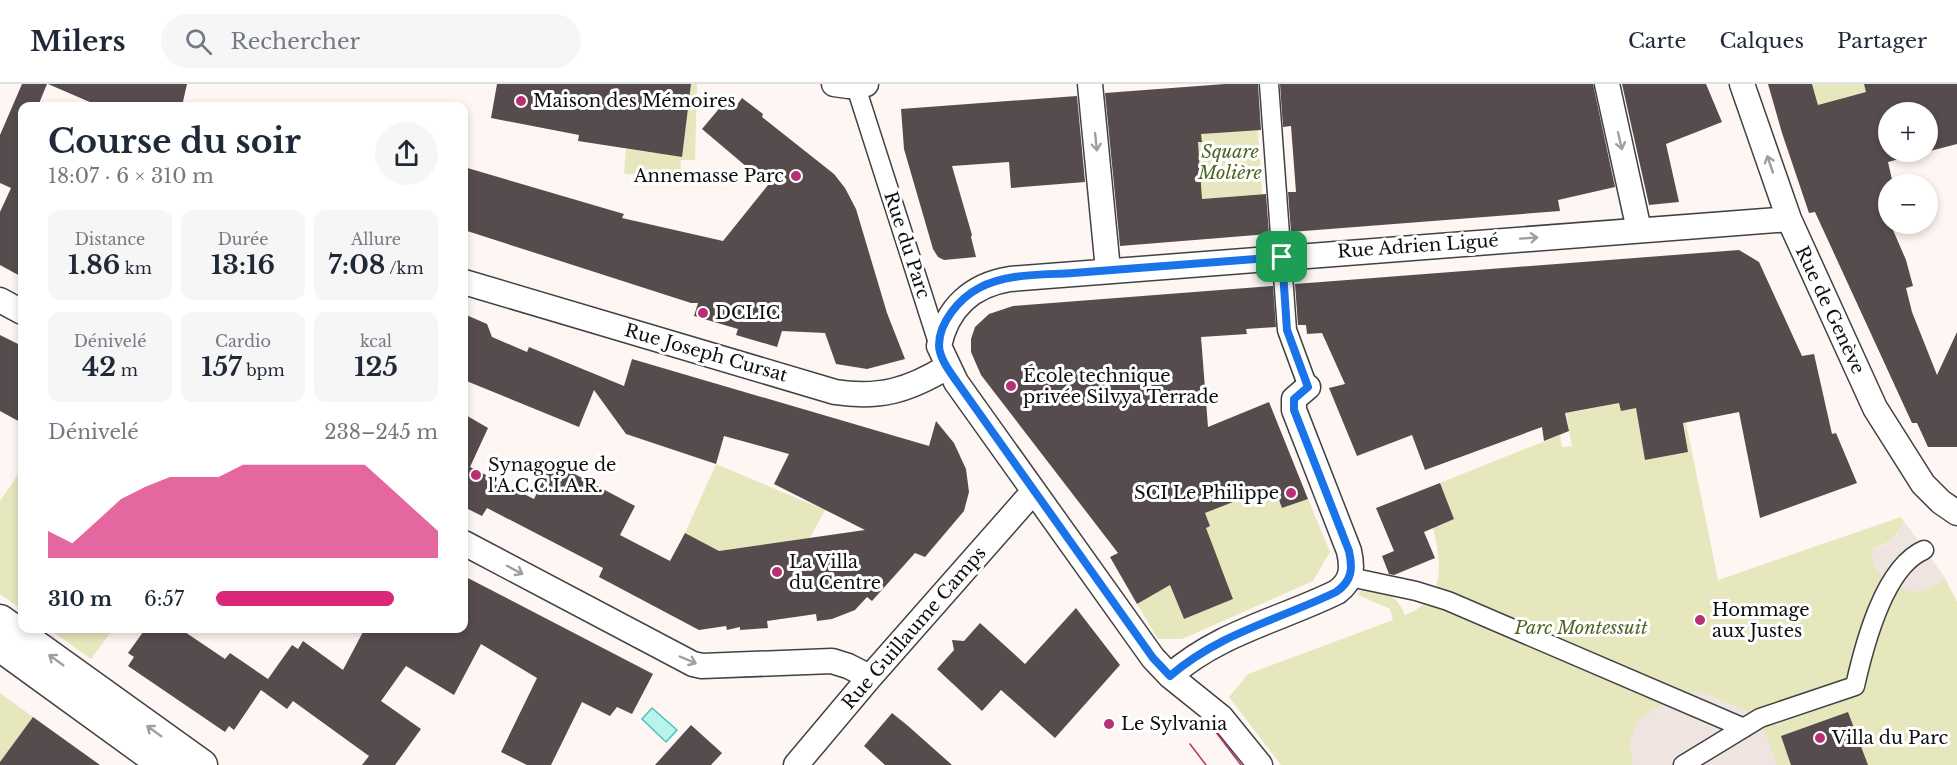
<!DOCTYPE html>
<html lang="fr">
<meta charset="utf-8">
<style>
:root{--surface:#fff;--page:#f6f6f7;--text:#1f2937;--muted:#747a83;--line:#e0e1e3;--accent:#db2777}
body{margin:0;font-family:"Libre Baskerville",serif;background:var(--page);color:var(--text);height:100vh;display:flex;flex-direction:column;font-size:22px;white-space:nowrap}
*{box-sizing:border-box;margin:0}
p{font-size:20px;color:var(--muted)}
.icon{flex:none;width:33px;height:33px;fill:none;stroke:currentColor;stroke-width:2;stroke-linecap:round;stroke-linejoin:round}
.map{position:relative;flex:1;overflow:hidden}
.side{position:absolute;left:18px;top:18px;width:450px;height:531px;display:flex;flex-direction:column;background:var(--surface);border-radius:12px;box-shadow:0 3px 9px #0003}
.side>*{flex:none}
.tools{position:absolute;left:1878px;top:18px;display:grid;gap:12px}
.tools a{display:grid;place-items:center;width:60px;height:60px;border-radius:50%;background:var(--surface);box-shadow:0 3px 9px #0003;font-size:30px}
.pin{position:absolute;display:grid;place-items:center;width:51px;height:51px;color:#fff;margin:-26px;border-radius:12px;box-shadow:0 3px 9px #0006}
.round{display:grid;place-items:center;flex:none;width:63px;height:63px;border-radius:32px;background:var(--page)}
.summary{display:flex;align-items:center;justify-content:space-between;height:102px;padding:0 30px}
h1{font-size:33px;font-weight:800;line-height:45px}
.stats{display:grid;grid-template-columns:repeat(3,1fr);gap:9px;height:102px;padding:6px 30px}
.stats div{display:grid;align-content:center;border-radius:12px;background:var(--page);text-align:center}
.stats b{font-size:26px;font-weight:800}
.stats small{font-size:16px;font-weight:400}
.stats p{font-size:16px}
.chart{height:168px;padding:12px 30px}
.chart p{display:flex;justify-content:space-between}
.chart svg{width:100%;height:108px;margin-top:6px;fill:var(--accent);opacity:.7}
ul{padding:0 30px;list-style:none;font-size:20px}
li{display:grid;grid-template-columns:96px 72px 1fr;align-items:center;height:45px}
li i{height:15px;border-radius:8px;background:var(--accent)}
header{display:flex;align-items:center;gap:36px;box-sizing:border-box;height:84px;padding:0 30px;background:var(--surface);border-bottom:2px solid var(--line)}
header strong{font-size:28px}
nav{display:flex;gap:33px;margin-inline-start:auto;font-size:21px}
.search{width:420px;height:54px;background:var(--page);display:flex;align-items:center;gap:15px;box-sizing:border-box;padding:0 21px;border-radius:33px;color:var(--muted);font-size:22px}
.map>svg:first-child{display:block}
</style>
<header>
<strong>Milers</strong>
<div class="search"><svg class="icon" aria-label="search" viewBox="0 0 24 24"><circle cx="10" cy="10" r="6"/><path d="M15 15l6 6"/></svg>Rechercher</div>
<nav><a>Carte</a><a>Calques</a><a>Partager</a></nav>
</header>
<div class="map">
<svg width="1957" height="681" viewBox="0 0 1957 681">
<rect width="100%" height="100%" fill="#fef6f2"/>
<path fill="#e6e7bd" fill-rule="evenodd" d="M691 0H697L695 76H681L680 92 624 90 626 65 655 69Z
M1812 0H1864L1871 24 1855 11 1840 15 1841 19 1820 25Z
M1252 42 1253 47 1258 46 1262 110 1189 116 1200 89 1198 66 1186 59 1201 58V46Z
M1567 297 1574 328 1619 319 1681 314 1718 496 1901 433 1904 437C1895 454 1891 459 1873 464L1929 504 1945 494 1957 518V681H1281L1229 613 1248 590 1393 536 1390 525 1358 511 1363 501C1384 508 1396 509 1405 531 1446 515 1442 480 1433 444L1454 435 1440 399 1560 351 1562 363 1572 362 1560 298ZM1683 336 1688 368 1645 376 1640 344Z
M716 380 825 426 810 454 719 467 685 449Z
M22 385V526L0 510V417Z
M1274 402 1283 424 1308 415 1330 468 1313 497 1182 555H1158L1137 520 1170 501 1184 535 1233 515 1220 480 1151 450 1210 442 1205 429Z
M49 545H113L91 575Z
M0 609 33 633 0 678Z"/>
<path fill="#efe4e0" d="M1904 437 1945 494 1929 504 1913 508 1891 500 1881 491 1875 483 1872 472 1873 464 1884 461 1896 452Z
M1697 606 1755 630 1760 634 1777 681H1633L1629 661 1638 636 1651 626Z"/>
<path fill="#baf3ee" stroke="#45c5be" stroke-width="1.5" d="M652 624 677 646 666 658 642 635Z"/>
<path fill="#574c4d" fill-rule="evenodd" d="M22 0H47L38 22H22V193L0 181V128L11 104 0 99V51Z
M48 0H187L182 22H99Z
M497 0H691L682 73 578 57 579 51 491 34Z
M1225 0H1258L1261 46 1201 50 1202 58H1198L1202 115 1266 110 1269 150 1120 162 1105 9Z
M1280 0H1593L1615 103 1558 116 1560 127 1291 148 1288 108H1296L1291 42 1283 43Z
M1622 0H1706L1722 38 1666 60 1679 118 1649 121Z
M1768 0H1812L1818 21 1866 8 1864 0H1957V60L1888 78 1893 100H1888V114L1880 116 1906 176 1913 202 1906 204 1912 228 1937 291 1957 248V363H1928L1917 339H1912L1815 128 1809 129 1782 49ZM1888 28H1928V68H1888Z
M1077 12 1085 98 1011 104 1009 78 952 82 972 151 971 153 976 173 944 176 938 173 933 165 904 65 901 25Z
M728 14 737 21 742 14 763 30 762 33 834 90 845 104 856 125 887 229 905 275 867 285 836 280 825 249 782 247 777 263 736 251 738 245 694 232 698 219H691L464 146V83L624 130 622 134 723 157 768 101 702 45Z
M1739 166 1759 178 1802 272 1814 270 1832 350 1836 349 1857 399 1760 434 1739 328 1683 339 1688 368 1645 376 1636 324 1621 327 1619 319 1565 329 1569 347 1544 357 1542 343 1425 386 1412 351 1357 372 1329 304 1345 300 1322 249 1307 250 1306 241H1298L1295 200Z
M1273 202 1276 243 1246 245 1247 250 1201 253 1208 343 1269 318 1308 415 1282 424 1274 402 1205 429 1210 442 1206 444 1233 515 1184 535 1170 501 1137 520 1110 473 1118 469 981 291 971 268V255L975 243 989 230 1013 222Z
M464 230 487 240 492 253 527 268 529 263 624 302 632 275 929 362 936 337 954 359 966 385 969 408 964 427 925 473 915 469 872 517 867 513 855 526 832 535 817 537 816 530 767 537 768 544 740 546V543L727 546 726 542 699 546 599 493 603 484 487 424 482 432 464 423V330L488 344 470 383 534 415 552 378 635 422 620 451 670 477 685 449 719 467 865 446 774 400 789 370 724 352 716 380 626 350 594 306 579 343 464 296Z
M0 251 22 262V339L0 327Z
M1440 399 1454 435 1424 448 1435 474 1394 491 1389 490 1382 472 1394 467 1376 424Z
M464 492 653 590 632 630 617 623 610 632 582 618 551 681H527L501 668 537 594 481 560 454 611 406 582 381 617 421 645 395 681H362L369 672 293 617 287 625 261 606 234 646 229 642 225 648 128 582 134 573 128 569 146 544H179L225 575 230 569 268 595 292 561 298 565 303 557 343 586 365 544H464Z
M1076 524 1120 581 1055 654 1001 606 982 627 937 585 954 566 952 556 964 557 980 539 1025 580Z
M1848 628 1868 681H1791L1781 652Z
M892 629 907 641 952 681H885L864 662Z
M33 633 100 681H0V678Z
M691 641 722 669 711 681H655Z"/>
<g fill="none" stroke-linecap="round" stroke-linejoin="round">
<defs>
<path id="pedestrian" d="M855 0 939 262
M1269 0 1287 246 1308 303
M1350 493 1416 507 1448 517 1744 644
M1683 681 1760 634 1855 602C1864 562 1884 483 1924 466"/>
<path id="minor" d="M834 0 848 2 866 0
M1090 0 1108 186
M1607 0 1639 146
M1742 0 1789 135 1875 324 1923 400 1941 418 1957 429
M464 198 835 308C880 315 909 306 947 283
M0 216 22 228
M464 459 693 580 702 582 832 577 848 582 870 593
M1170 592C1218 549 1280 536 1337 508 1352 497 1353 485 1349 467L1294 326V315L1308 303
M796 681 870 593 1033 408
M1260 681 1221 633 1170 592 1153 574 956 298 939 262C947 224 972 201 1010 195L1789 135"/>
<path id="tertiary" d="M0 536 202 681
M0 562 164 681"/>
</defs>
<use href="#pedestrian" stroke="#424242" stroke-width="21"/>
<use href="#minor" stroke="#424242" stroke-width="27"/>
<use href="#tertiary" stroke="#424242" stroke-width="33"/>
<use href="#pedestrian" stroke="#fff" stroke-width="18"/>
<use href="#minor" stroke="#fff" stroke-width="24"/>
<use href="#tertiary" stroke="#fff" stroke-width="30"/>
<path stroke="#b72f74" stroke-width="1.5" d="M1212 643 1241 681
M1190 660 1206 681"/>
</g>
<defs><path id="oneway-shaft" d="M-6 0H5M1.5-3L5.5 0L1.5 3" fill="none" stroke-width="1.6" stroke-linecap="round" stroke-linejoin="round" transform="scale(1.5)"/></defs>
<g stroke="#9f9f9f">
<use href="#oneway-shaft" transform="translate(1620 57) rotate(77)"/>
<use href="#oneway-shaft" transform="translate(1096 58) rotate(84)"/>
<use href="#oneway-shaft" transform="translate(1770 80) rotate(-109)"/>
<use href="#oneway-shaft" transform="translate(1529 154) rotate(-4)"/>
<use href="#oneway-shaft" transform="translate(515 486) rotate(28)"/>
<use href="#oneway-shaft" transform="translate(56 576) rotate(-144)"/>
<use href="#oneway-shaft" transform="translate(688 576) rotate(23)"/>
<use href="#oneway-shaft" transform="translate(154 647) rotate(-144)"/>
</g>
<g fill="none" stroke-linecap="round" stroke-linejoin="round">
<defs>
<path id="route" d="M1282 173 1287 246 1308 303 1294 315V326L1349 467C1353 485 1352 497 1336 508 1278 536 1220 549 1170 592L1153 574 957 298C950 288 939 274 939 261 939 238 960 214 979 204 1007 189 1043 191 1073 189 1143 183 1213 178 1282 173Z"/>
</defs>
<use href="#route" stroke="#fff" stroke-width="12"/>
<use href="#route" stroke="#1a73e8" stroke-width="8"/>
</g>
<g fill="#b72f74" stroke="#fff" stroke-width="2">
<circle cx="521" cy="17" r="6"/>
<circle cx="796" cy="92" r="6"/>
<circle cx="703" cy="229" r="6"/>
<circle cx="1011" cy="302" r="6"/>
<circle cx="476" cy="391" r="6"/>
<circle cx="1291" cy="409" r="6"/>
<circle cx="777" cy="488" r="6"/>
<circle cx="1700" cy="536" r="6"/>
<circle cx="1109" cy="640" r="6"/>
<circle cx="1820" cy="654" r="6"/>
</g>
<g text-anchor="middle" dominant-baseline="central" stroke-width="6" stroke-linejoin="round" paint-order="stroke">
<g font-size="18" fill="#0f0f0f" stroke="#fff" text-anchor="start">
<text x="533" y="17">Maison des Mémoires</text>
<text x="784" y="92" text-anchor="end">Annemasse Parc</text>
<text x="715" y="229">DCLIC</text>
<text x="1023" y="292">École technique<tspan x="1023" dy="21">privée Silvya Terrade</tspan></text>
<text x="488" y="381">Synagogue de<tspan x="488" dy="21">l'A.C.C.I.A.R.</tspan></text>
<text x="1279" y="409" text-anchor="end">SCI Le Philippe</text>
<text x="789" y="478">La Villa<tspan x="789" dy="21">du Centre</tspan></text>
<text x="1712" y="526">Hommage<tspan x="1712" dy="21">aux Justes</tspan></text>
<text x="1121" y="640">Le Sylvania</text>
<text x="1832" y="654">Villa du Parc</text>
</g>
<g font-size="18" font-style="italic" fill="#4e6423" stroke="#fff">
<text x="1230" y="68">Square<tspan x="1230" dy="21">Molière</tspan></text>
<text x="1581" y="544">Parc Montessuit</text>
</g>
<g font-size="18" fill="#0f0f0f" stroke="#fff">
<text transform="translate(907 161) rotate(72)">Rue du Parc</text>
<text transform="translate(1418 162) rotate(-4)">Rue Adrien Ligué</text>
<text transform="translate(1830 226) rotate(65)">Rue de Genève</text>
<text transform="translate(706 269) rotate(16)">Rue Joseph Cursat</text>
<text transform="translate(914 544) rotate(-49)">Rue Guillaume Camps</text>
</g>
</g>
</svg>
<div class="tools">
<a>+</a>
<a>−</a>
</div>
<div class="pin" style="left:1282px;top:173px;background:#1e9e55"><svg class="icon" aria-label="arrive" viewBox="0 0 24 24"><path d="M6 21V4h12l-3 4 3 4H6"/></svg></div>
<section class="side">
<div class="summary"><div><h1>Course du soir</h1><p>18:07 · 6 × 310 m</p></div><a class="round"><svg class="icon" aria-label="share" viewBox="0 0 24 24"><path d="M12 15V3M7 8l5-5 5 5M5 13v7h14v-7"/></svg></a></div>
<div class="stats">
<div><p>Distance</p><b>1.86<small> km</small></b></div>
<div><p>Durée</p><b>13:16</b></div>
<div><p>Allure</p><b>7:08<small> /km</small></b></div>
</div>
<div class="stats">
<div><p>Dénivelé</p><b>42<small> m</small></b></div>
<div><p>Cardio</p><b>157<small> bpm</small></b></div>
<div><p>kcal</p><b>125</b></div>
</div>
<div class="chart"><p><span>Dénivelé</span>238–245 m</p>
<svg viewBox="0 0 160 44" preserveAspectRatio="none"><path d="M0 44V33L10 38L20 29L30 20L40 15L50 11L60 11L70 11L80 6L90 6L100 6L110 6L120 6L130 6L140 15L150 24L160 33V44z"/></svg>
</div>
<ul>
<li><b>310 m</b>6:57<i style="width:80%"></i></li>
</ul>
</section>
</div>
